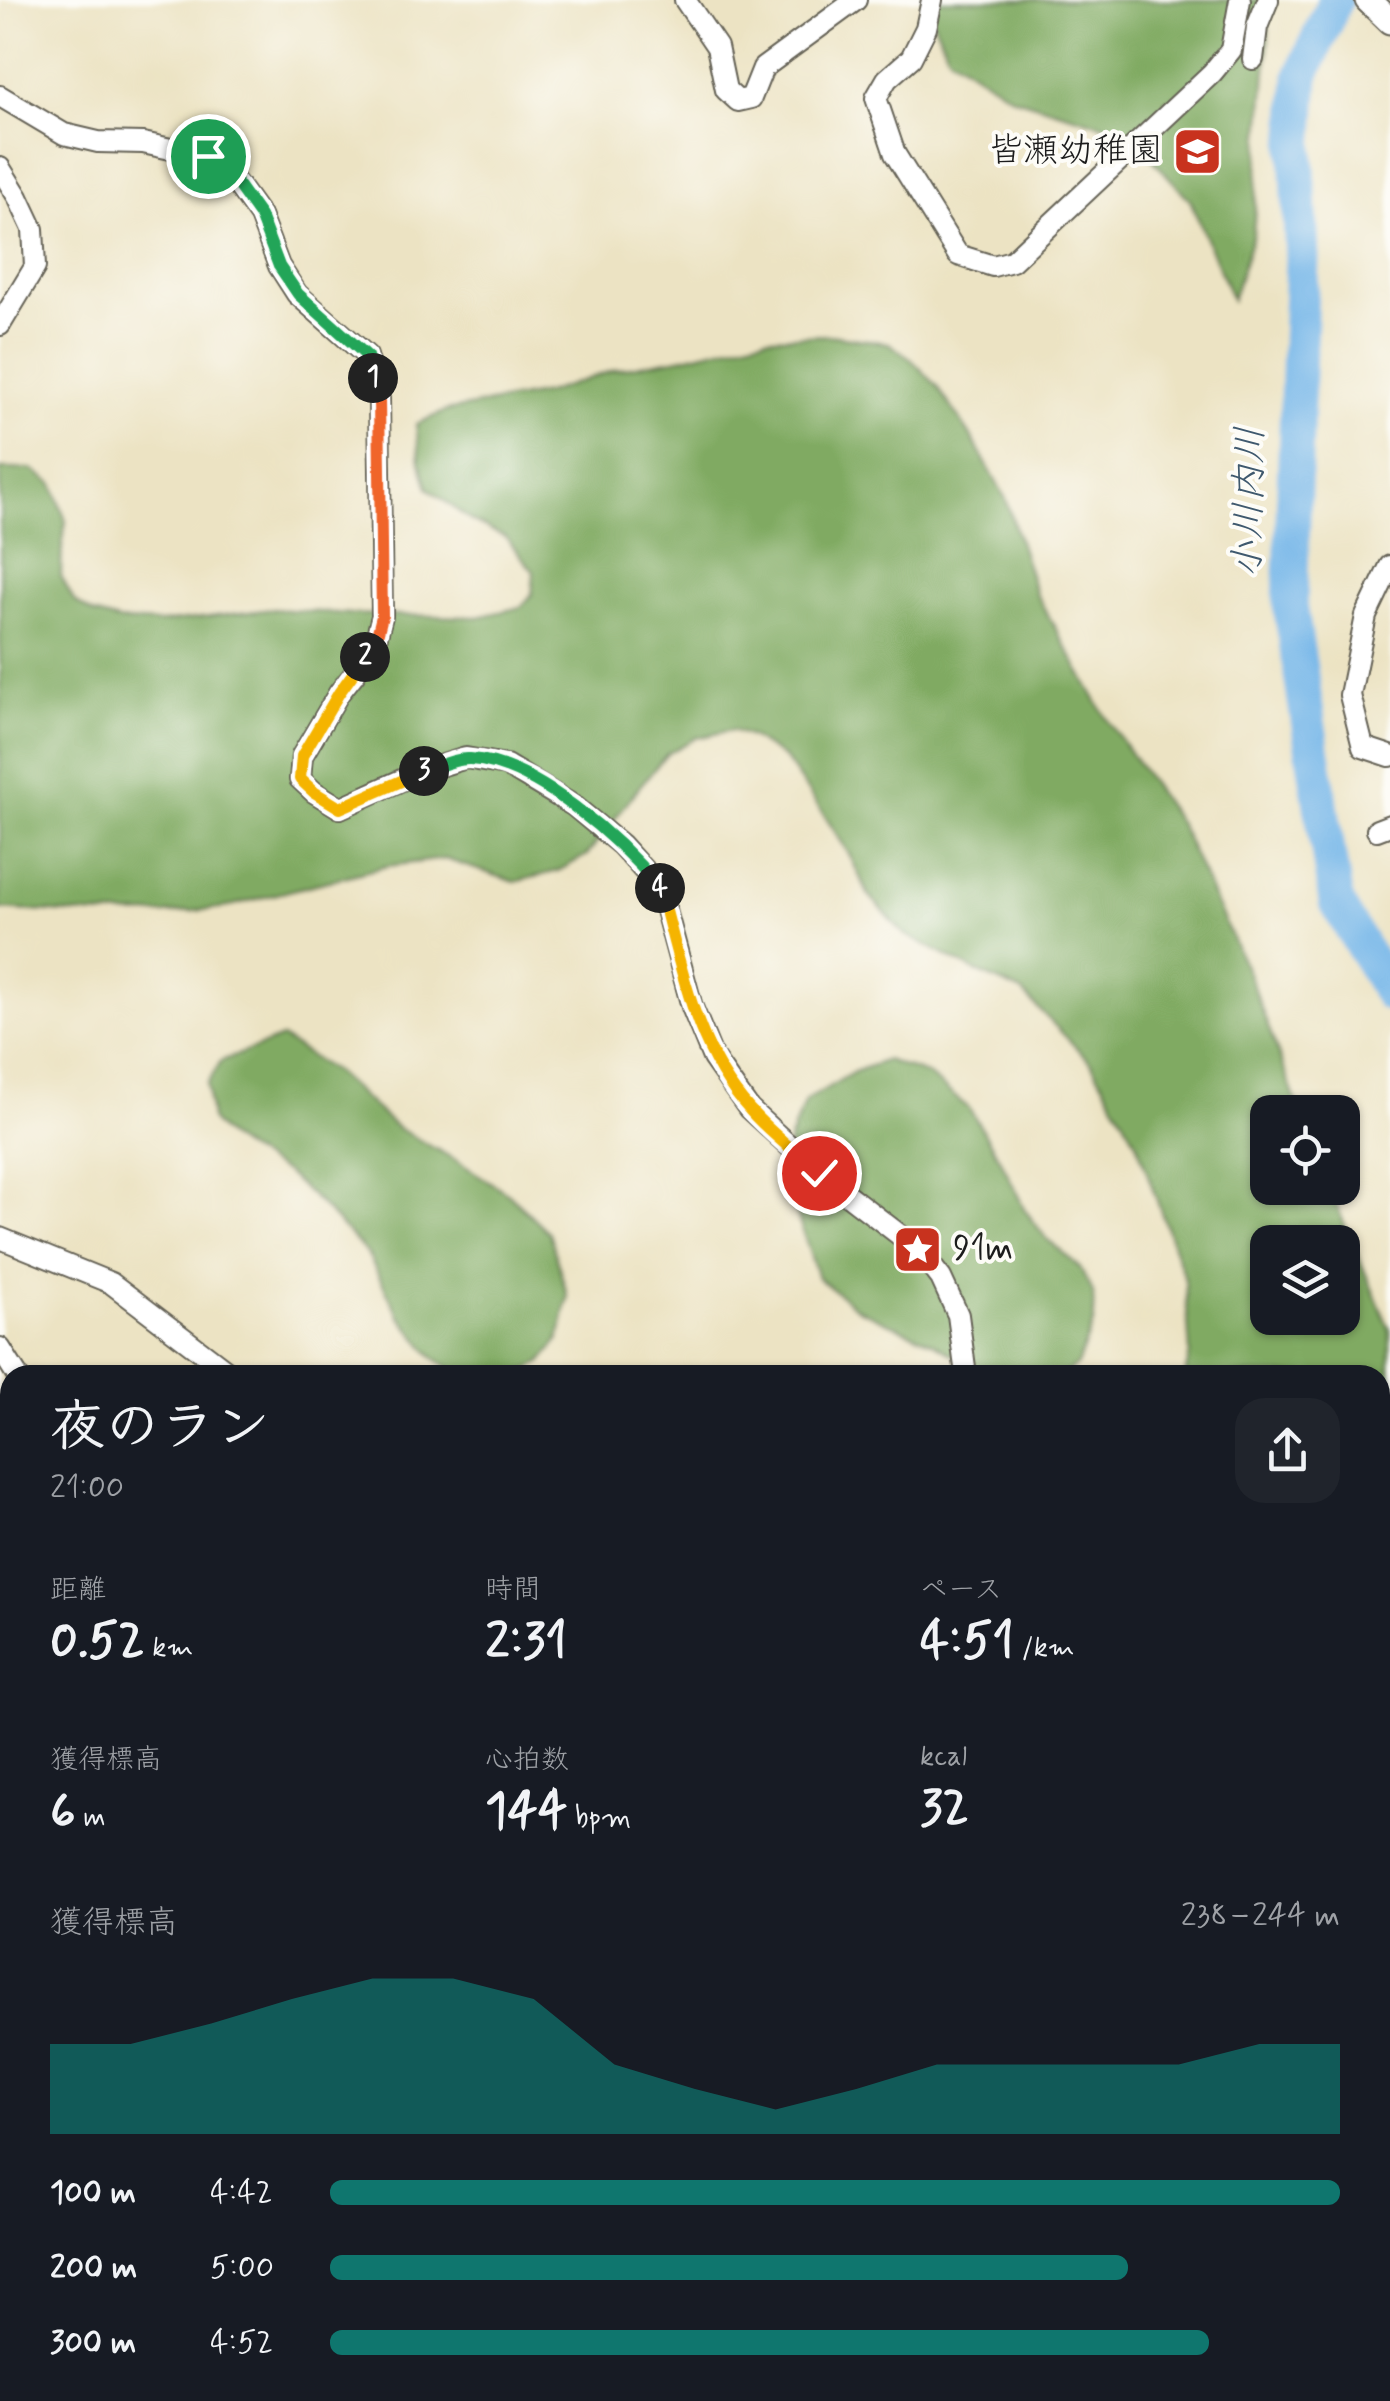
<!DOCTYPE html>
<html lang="ja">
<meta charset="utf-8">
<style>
:root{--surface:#171b24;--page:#20242c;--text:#f1f3f6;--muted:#9ea1a6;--accent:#0f766e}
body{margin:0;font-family:Mynerve,"Klee One",sans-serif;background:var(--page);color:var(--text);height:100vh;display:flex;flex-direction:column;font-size:38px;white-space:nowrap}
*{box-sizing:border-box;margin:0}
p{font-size:32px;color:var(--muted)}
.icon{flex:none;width:55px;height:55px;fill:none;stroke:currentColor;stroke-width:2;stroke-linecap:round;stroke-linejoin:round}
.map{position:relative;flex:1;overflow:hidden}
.details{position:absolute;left:0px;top:1365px;width:1390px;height:1038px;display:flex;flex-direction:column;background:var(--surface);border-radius:30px 30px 0 0;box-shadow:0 2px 8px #0004}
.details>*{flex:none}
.controls{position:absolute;left:1250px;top:1095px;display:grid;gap:20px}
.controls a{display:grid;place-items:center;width:110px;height:110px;border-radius:20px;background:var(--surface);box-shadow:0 2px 8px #0004;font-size:50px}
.pin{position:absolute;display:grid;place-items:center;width:85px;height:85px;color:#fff;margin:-42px;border:5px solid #fff;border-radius:50%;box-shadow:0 2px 10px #0007}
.km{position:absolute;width:50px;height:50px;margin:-25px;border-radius:50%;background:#222;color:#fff;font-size:28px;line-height:50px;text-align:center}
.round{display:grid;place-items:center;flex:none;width:105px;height:105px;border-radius:30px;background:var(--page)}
.overview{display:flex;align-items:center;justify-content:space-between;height:170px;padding:0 50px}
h1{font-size:55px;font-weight:800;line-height:75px}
.metrics{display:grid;grid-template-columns:repeat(3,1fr);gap:15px;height:170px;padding:10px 50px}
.metrics div{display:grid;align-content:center}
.metrics b{font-size:50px;font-weight:800}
.metrics small{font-size:28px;font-weight:400}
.metrics p{font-size:28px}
.chart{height:280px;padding:20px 50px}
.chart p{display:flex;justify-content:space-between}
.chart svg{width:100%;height:180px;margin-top:10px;fill:var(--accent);opacity:.7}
ul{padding:0 50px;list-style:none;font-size:32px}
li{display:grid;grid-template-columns:160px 120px 1fr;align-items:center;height:75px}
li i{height:25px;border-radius:12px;background:var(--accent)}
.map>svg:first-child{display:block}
</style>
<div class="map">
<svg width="1390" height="2401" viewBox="0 0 1390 2401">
<rect width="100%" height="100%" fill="#fdfcf7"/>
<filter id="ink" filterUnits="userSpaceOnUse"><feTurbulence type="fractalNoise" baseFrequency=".01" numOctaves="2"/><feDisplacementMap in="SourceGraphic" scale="20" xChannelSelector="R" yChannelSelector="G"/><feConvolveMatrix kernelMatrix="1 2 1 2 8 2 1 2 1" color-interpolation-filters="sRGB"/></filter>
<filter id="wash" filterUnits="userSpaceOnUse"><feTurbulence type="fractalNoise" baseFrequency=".0048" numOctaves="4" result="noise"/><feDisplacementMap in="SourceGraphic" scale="40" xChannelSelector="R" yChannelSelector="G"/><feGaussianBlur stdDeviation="2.25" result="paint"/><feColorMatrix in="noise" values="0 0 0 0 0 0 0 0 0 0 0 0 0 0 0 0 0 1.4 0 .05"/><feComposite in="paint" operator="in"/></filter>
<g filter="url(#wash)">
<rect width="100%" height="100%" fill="#ece3c3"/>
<path fill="#80aa62" stroke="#4e633f" stroke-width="2.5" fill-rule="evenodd" d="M924 0H1264L1269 33 1253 235 1232 300 1190 200 1127 132 1012 97 948 55Z
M829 335 889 343 911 359 936 385 969 433 1006 499 1036 594 1107 719 1180 825 1248 973 1300 1112H1268V1188H1329L1390 1330V1700L1380 1667V1375H1185L1190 1353 1185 1280 1136 1141 1091 1063 1022 992 975 971 904 934 868 894 849 854 821 810 784 758 751 737 732 730 696 738 667 754 639 787 587 855 558 871 515 882 445 859 387 866 222 908 166 914 103 915 0 909V469H32L53 484 66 521 62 546 61 576 74 601 94 614 118 621 160 623 273 609 352 614 478 617 521 607 532 594 534 572 505 537 471 521 428 488 420 462 416 424 446 411 546 393 614 370 684 357 767 337ZM1268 1242H1342V1318H1268Z
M282 1038 336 1073 396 1127 454 1159 509 1194 549 1233 568 1297 559 1340 541 1363 516 1375H461L433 1357 399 1315 367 1253 318 1202 286 1173 248 1151 226 1136 211 1121 207 1084 221 1061Z
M886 1060 927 1074 969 1108 1001 1160 1025 1210 1046 1238 1080 1268 1093 1292 1094 1321 1077 1365 1062 1375H987L932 1342 858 1309 818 1278 789 1191V1140L805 1101 854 1072Z
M843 2392 845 2401H624L622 2393Z
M1081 2392H1296V2401H1080Z"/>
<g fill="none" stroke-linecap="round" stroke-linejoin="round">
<path stroke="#73b5e8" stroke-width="35" d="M1335 0 1302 76 1297 148 1302 258 1290 604 1336 902 1390 994"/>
</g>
</g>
<g filter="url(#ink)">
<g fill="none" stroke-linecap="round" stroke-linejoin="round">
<defs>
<path id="minor" d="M685 0 717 47 726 90 738 101 751 98 763 68 856 0
M932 0 926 28 911 58 887 79 876 98 895 154 958 255 993 266 1012 261 1212 73 1231 50 1240 0
M1253 59 1257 27 1268 0
M0 96 64 134 98 142 143 143 208 157 237 184 260 216 279 266 297 294 367 356 379 399 382 616 376 639 355 673 339 693 302 756 300 779 314 792 340 808 417 773 466 758 506 765 574 806 621 845 660 888 692 1007 713 1058 749 1109 819 1173 918 1249 941 1278 958 1315 966 1375
M0 168 18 197 33 229 35 267 0 325
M1390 566 1366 616 1350 695 1363 747 1390 756
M1377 830 1390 825
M0 1238 111 1283 232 1375
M0 1348 17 1375
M1380 1894 1390 1892
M510 2392 517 2401
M638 2392 642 2401
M830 2392V2401
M931 2392 932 2401
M1112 2392 1113 2395
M948 2401 958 2392"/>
<path id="tertiary" d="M1368 0 1390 21"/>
</defs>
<use href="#minor" stroke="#656256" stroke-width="24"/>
<use href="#tertiary" stroke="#656256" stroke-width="29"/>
<path stroke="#656256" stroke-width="4" stroke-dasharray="2.5 8" stroke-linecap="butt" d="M0 1829 10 1839"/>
<use href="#minor" stroke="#fff" stroke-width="20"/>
<use href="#tertiary" stroke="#fff" stroke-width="25"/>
</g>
</g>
<g fill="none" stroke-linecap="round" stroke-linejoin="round" filter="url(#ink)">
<defs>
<path id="split-1" d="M208 156 237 184 260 216 279 266 298 294 367 356 373 378"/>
<path id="split-2" d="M365 657 376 640 382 616 379 399 373 378"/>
<path id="split-3" d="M365 657 339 693 302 756 300 779 314 792 340 808 424 771"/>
<path id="split-4" d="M424 771C438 767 455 758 470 759 535 762 620 840 660 888"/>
<path id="split-5" d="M660 888C681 965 695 1050 750 1110 770 1133 796 1152 819 1173"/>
</defs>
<use href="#split-1" stroke="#fff" stroke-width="20"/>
<use href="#split-2" stroke="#fff" stroke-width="20"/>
<use href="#split-3" stroke="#fff" stroke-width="20"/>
<use href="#split-4" stroke="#fff" stroke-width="20"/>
<use href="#split-5" stroke="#fff" stroke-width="20"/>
<use href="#split-1" stroke="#22a559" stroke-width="12"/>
<use href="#split-2" stroke="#f0652b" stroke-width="12"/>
<use href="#split-3" stroke="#f5b400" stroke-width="12"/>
<use href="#split-4" stroke="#22a559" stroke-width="12"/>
<use href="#split-5" stroke="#f5b400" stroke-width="12"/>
</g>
<defs>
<symbol id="school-square" viewBox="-11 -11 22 22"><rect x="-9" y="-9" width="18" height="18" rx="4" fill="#c8321e" stroke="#fdfcf7"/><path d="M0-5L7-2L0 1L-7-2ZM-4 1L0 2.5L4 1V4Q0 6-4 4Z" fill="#fff"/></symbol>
<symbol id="sight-square" viewBox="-11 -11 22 22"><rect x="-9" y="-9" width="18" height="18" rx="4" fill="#c8321e" stroke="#fdfcf7"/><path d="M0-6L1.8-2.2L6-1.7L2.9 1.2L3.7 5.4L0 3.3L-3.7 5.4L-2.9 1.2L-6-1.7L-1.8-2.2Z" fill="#fff"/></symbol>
</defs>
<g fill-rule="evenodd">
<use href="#school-square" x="1170" y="124" width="55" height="55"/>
<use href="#sight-square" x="890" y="1222" width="55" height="55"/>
</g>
<g text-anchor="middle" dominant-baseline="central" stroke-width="8" stroke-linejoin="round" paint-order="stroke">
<g font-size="35" fill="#1c1c1c" stroke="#fdfcf7" text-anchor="end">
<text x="1163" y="151">皆瀬幼稚園</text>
<text x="953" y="1249" text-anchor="start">91m</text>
</g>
<g font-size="38" font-style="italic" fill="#3f596e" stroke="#fdfcf7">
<text transform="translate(1250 502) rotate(-89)">小川内川</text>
</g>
</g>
</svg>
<div class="controls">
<a><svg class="icon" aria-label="locate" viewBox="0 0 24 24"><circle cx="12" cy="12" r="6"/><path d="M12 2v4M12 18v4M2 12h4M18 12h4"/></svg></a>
<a><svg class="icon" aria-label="layers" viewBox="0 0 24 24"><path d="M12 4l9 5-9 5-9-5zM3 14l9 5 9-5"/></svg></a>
</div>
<div class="pin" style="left:208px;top:156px;background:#1e9e55"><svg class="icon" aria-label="arrive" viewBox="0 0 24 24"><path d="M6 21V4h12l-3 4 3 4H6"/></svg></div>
<div class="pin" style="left:819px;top:1173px;background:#d93025"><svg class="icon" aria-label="check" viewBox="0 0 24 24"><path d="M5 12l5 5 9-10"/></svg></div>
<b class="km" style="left:373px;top:378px">1</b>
<b class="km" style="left:365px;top:657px">2</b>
<b class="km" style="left:424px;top:771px">3</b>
<b class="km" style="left:660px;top:888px">4</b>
<section class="details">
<div class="overview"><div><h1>夜のラン</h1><p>21:00</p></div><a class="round"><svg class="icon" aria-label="share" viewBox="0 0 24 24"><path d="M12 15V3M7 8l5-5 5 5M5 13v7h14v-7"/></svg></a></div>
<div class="metrics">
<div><p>距離</p><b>0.52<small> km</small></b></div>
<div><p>時間</p><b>2:31</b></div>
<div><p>ペース</p><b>4:51<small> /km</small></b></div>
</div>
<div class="metrics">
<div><p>獲得標高</p><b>6<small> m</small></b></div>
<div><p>心拍数</p><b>144<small> bpm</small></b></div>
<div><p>kcal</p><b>32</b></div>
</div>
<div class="chart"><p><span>獲得標高</span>238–244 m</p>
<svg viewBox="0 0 160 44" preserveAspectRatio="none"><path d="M0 44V22L10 22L20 17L30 11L40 6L50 6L60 11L70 27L80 33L90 38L100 33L110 27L120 27L130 27L140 27L150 22L160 22V44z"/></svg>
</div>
<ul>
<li><b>100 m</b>4:42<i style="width:100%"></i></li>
<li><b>200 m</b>5:00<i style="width:79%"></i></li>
<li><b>300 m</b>4:52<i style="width:87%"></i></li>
</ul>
</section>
</div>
